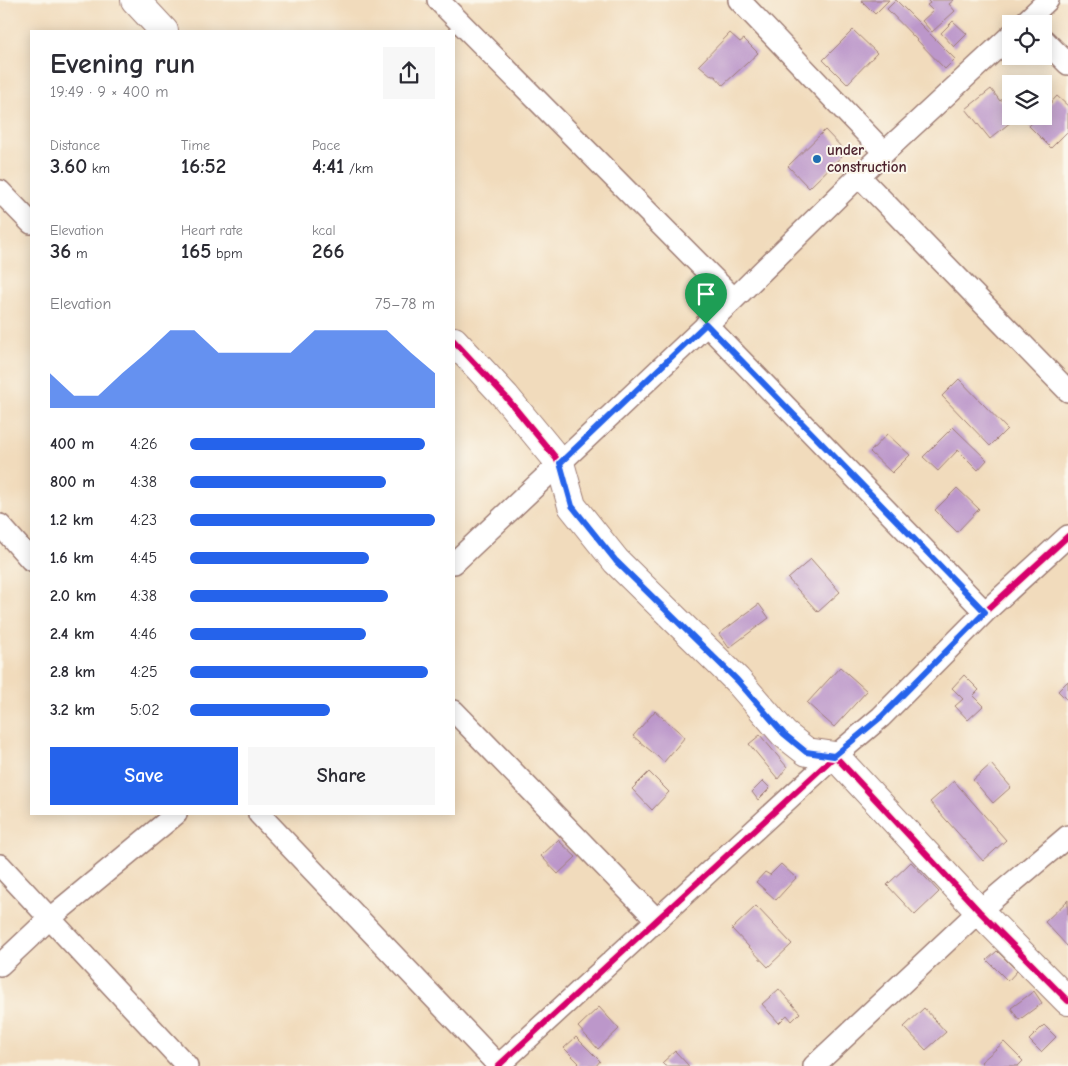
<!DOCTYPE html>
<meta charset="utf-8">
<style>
:root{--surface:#fff;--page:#f7f7f7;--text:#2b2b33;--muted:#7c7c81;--accent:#2563eb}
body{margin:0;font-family:"Comic Neue",sans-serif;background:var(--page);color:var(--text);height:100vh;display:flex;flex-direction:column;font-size:19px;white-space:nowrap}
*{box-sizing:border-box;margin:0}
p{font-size:16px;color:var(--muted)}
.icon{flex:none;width:28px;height:28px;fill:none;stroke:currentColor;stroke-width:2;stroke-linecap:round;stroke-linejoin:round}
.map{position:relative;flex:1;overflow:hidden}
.side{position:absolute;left:30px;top:30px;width:425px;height:785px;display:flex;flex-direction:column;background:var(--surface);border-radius:0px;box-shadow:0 2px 12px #0003}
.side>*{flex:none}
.fabs{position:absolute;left:1002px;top:15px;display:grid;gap:10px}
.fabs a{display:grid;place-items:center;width:50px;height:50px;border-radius:0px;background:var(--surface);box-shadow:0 2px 12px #0003;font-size:25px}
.pin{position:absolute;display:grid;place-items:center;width:42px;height:42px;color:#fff;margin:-51px -21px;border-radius:50% 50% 50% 0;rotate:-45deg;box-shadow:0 0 5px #0007}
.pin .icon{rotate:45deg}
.round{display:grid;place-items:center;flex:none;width:52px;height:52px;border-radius:0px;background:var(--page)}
.head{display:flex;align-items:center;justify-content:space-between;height:85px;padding:0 20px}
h1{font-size:28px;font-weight:800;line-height:38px}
.stats{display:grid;grid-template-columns:repeat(3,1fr);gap:8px;height:85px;padding:5px 20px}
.stats div{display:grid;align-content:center}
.stats b{font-size:21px;font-weight:800}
.stats small{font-size:14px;font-weight:400}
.stats p{font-size:14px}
.chart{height:140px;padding:10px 20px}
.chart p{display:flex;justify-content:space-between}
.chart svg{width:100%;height:90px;margin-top:5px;fill:var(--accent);opacity:.7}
.primary-button{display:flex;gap:10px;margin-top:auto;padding:10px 20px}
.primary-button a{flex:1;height:58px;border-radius:0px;background:var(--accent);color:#fff;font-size:20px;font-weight:800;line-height:58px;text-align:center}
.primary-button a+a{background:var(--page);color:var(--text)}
ul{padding:0 20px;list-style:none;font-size:16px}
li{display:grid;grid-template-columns:80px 60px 1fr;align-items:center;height:38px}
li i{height:12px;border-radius:6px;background:var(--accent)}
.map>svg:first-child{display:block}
</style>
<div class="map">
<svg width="1068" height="1066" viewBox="0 0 1068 1066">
<rect width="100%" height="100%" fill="#fbf7ec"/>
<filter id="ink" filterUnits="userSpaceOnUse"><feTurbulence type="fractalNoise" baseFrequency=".02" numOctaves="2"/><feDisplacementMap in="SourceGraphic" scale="10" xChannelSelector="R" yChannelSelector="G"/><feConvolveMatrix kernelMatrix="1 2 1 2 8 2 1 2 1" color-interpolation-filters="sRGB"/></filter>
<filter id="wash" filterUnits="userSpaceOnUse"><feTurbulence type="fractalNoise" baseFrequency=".0096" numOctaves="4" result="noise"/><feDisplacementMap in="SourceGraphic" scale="20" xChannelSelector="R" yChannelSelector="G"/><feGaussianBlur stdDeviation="1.12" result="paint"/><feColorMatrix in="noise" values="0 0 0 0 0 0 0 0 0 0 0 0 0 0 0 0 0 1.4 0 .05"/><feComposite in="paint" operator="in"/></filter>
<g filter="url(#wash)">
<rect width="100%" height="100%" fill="#f1dbbc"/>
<g id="blocks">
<path fill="#bc97ca" d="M861 0H889L875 14Z
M896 0 955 59 945 69 887 9Z
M927 0H954L949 4 955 11 932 32 922 21 933 11 927 5 930 3Z
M953 21 967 34 954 47 941 33Z
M853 30 877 53 847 84 823 60Z
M730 33 740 42 744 39 758 53 723 85 715 76H712L699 65Z
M991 89 1000 101 1005 97 1011 105V116H1018L990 139 966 109Z
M1057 96 1068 106V131L1051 148 1029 126 1038 116H1044V110Z
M825 130 846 152 809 188 788 166Z
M959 379 1007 429 990 446 942 396Z
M953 427 987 460 978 470 958 450 938 471 923 457Z
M887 434 910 455 892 473 870 452Z
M957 488 979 509 957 532 935 510Z
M811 559 840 592 818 612 788 579Z
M759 604 769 618 729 648 719 634Z
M840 667 867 691 834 727 807 703Z
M964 675 979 690 973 696 983 706 968 720 955 706 963 699 952 688Z
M1068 681V701L1058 691Z
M655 711 685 737 664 762 633 736Z
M760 735 787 767 778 779 749 744Z
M991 764 1011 787 993 803 973 780Z
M649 772 669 792 652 810 632 789Z
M763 781 770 788 758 800 752 792Z
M954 781 1006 840 983 861 930 802Z
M558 840 576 857 558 874 541 856Z
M911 862 939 892 915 915 887 885Z
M781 864 796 878 776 900 756 882 765 872 770 875Z
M1068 900V947L1045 922Z
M756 906 792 944 768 967 732 929Z
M997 951 1017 971 1008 981 987 960Z
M779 989 800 1013 792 1021 787 1015 779 1023 762 1004Z
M1034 991 1042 1003 1019 1020 1011 1008Z
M599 1007 619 1029 598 1049 578 1027Z
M924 1008 946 1032 926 1050 904 1027Z
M1044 1025 1056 1037 1041 1052 1029 1040Z
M576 1037 600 1061 596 1066H576L579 1063 564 1048Z
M1004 1042 1023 1061 1018 1066H984L981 1062Z
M675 1051 689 1066H665L662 1063Z"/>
</g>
</g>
<g filter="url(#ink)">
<use href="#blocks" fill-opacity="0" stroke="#9e7d74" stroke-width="1"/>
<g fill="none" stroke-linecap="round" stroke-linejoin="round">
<defs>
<path id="street" d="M438 0 734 299
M739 0 884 152
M1023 24 1048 0
M1044 40 1068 64
M859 176 1068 391
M0 191 31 223
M706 324 985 612
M0 525 31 560
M454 563 734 299 859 176 1011 35
M454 711 657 920
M259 814 499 1066
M0 865 187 1066
M0 965 49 919 176 814
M498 1066 835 756 881 717 985 612 1068 536
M814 1066 979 911 1068 836"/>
<path id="secondary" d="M135 0 164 31
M454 341 505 396 560 463 572 506 616 561 737 680 784 734 807 752 835 756 979 911 1068 1001"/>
</defs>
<use href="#street" stroke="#9e7d74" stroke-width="24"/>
<use href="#secondary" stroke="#9e7d74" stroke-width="30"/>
<use href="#street" stroke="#fff" stroke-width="21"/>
<use href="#secondary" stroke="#fff" stroke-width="28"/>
<defs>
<path id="cycleway" d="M454 341 505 396 560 463 572 506 616 561 737 680 784 734 807 752 835 756 979 911 1068 1001
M498 1066 835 756 881 717 985 612 1068 536"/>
</defs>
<use href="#cycleway" stroke="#fbf7ec" stroke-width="9"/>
<use href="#cycleway" stroke="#d6006c" stroke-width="6"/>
</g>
</g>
<g fill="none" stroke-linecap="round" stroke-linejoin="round" filter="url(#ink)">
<defs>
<path id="route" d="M706 324 985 612 881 717 834 756 806 752 784 734 737 680 616 561 572 506 560 463Z"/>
</defs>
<use href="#route" stroke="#fff" stroke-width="10"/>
<use href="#route" stroke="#2563eb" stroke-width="6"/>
</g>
<circle fill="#1f6fb2" stroke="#fbf7ec" stroke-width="2" cx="817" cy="159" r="5"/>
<g text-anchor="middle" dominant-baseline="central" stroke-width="4" stroke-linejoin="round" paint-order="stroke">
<g font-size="15" font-weight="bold" fill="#4a1f2b" stroke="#fbf7ec" text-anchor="start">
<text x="827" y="150">under<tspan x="827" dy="17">construction</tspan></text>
</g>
</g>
</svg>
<div class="fabs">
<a><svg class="icon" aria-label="locate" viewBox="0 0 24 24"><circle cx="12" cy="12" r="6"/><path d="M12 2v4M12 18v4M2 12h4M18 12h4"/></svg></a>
<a><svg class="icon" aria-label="layers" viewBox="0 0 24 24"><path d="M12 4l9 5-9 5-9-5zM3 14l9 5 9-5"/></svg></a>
</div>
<div class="pin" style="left:706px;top:324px;background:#1e9e55"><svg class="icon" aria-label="arrive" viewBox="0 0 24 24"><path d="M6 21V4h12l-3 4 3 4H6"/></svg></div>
<section class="side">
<div class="head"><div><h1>Evening run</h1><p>19:49 · 9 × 400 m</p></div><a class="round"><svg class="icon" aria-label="share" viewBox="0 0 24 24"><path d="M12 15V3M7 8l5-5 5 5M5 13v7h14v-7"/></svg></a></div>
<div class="stats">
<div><p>Distance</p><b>3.60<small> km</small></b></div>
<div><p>Time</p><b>16:52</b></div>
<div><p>Pace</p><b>4:41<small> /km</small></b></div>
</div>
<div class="stats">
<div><p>Elevation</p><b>36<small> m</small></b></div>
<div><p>Heart rate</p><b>165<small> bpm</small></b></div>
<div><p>kcal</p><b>266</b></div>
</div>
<div class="chart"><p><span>Elevation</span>75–78 m</p>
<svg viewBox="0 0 160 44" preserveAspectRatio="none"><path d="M0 44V27L10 38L20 38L30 27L40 17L50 6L60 6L70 17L80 17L90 17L100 17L110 6L120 6L130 6L140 6L150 17L160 27V44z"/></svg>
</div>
<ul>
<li><b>400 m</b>4:26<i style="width:96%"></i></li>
<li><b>800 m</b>4:38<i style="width:80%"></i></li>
<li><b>1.2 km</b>4:23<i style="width:100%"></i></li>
<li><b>1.6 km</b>4:45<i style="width:73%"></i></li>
<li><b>2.0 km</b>4:38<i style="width:81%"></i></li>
<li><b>2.4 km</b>4:46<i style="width:72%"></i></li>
<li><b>2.8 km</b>4:25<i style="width:97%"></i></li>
<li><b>3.2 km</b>5:02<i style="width:57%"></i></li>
</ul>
<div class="primary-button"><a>Save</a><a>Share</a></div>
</section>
</div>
